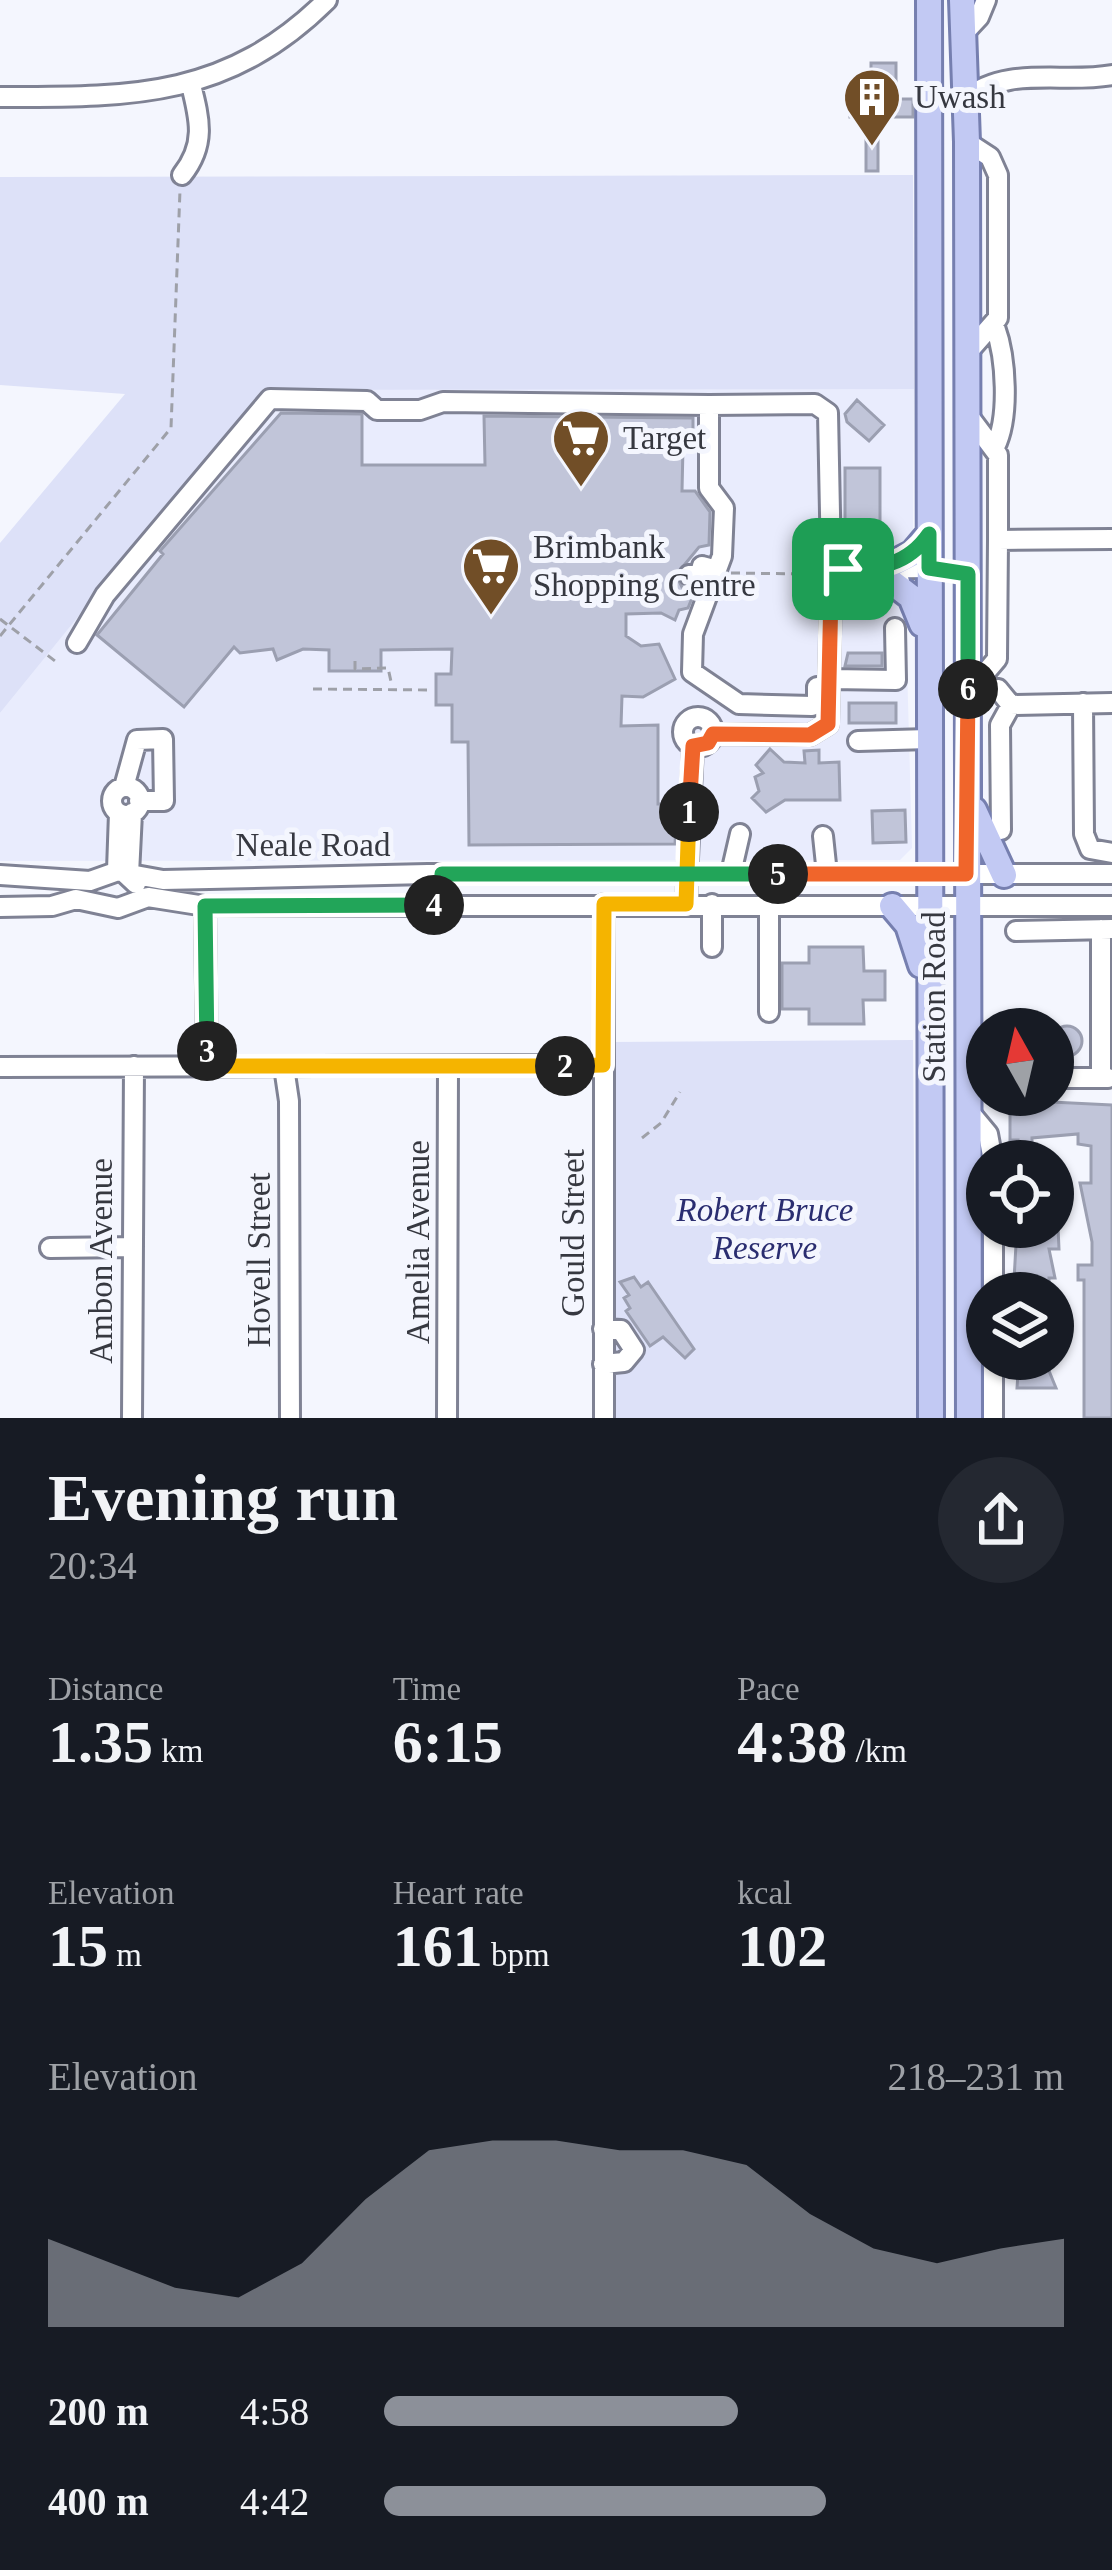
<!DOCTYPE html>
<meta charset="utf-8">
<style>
:root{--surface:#171b24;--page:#242831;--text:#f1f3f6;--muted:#9ea1a6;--accent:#8c9099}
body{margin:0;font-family:Georgia,serif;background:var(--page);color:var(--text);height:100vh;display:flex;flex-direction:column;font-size:45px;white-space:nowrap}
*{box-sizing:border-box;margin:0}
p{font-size:39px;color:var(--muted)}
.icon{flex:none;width:66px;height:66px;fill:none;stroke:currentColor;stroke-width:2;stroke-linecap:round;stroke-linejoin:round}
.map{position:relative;height:1418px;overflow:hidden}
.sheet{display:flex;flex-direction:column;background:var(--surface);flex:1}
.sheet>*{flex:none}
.needle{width:78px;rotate:352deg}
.tools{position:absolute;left:966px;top:1008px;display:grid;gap:24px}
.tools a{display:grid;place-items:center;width:108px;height:108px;border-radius:50%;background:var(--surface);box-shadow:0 3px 9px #0004;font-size:60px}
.pin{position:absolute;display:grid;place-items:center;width:102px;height:102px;color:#fff;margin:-51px;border-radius:24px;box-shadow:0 6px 18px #0006}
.km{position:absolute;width:60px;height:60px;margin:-30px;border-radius:50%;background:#222;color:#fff;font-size:33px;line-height:60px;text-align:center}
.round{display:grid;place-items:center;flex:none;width:126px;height:126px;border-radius:63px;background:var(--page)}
.headline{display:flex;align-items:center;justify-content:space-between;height:204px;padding:0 48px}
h1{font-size:66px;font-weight:700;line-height:90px}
.figures{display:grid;grid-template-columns:repeat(3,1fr);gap:18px;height:204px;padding:12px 48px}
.figures div{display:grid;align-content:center}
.figures b{font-size:60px;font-weight:700}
.figures small{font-size:33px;font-weight:400}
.figures p{font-size:33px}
.chart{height:336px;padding:24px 48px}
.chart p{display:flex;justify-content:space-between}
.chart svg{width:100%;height:216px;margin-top:12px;fill:var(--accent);opacity:.7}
ul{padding:0 48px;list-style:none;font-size:39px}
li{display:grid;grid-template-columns:192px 144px 1fr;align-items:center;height:90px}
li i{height:30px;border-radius:15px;background:var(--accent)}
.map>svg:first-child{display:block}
</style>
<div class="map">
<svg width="1112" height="1418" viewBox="0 0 1112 1418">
<rect width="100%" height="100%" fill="#f4f6fe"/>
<path fill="#e9ecfd" d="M262 389H914L913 533 906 537 905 591 912 848 900 860 0 861V713Z"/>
<path fill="#dde1f8" d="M913 175 914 389 262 390 0 713V543L125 394 0 385V177Z
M913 1040 916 1418H613L612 1042Z"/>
<path fill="#c1c5d9" stroke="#9b9fb1" stroke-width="3" d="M871 63H896V99H913V117H878V171H866V117H850V99H871Z
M857 400 884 425 869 441 847 422 845 414Z
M281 413 362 414V465H485L484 416 693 418V443L683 447 682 491H695L710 512 709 545 699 547 676 575 682 587 696 588 688 608 679 610 675 620 661 613 626 614V636L641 646 659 644 675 679 643 697 622 696 621 726 658 725V804H677L675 844 469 845 468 742H452V705H436V674H451L452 649 381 650V671H329V650L303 649 277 660 273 649 240 653 234 647 184 707 97 635 163 554 160 551Z
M845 468H880V528H845Z
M848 653H882V666H845Z
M849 703H896V723H849Z
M770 749 784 762 805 763 804 751 819 750V763L839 762 840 800H785L766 812 752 798 759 791 755 777 763 773 756 765Z
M905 810 906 842 873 843 872 811Z
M809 947H863L864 971H885V1000H863L864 1024H809V1009H782V963H809Z
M1052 1041a15 15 0 1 1 30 0a15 15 0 1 1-30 0Z
M1010 1100 1112 1105V1418H1084V1280H1078V1265H1092V1242L1080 1183H1091V1146L1078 1144V1134L1032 1138V1161H1018V1140H1010Z
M1017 1227H1058L1059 1249H1049L1055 1278H1049V1285H1018L1014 1280Z
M634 1277 641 1287 648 1282 694 1349 685 1358 663 1337 650 1346 626 1311 630 1308 624 1298 629 1295 620 1282Z
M1019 1359 1047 1366 1056 1388H1017Z"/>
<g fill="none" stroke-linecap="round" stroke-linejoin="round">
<defs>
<path id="minor" d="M964 33 979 17 986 0
M0 97C131 97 227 99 327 0
M966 99C1006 65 1064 84 1112 75
M967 142 990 157 998 175V318L968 352
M182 175C206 145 200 120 191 85
M995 327C1006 357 1010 417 995 447
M968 415 998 455V540L997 659 968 693
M998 540 1112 539
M817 577a14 14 0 1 1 28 0a14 14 0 1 1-28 0Z
M843 569 929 568
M689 575 700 574 702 566 717 570
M844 582 900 581
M77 643 105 595 270 399 367 401 377 410H420L443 402 709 405
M831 679 896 680 895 628
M817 687V704L812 706 739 704 692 672 693 634 722 556 724 508 709 488V405L815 404 828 413 831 563
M998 689 1011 705 1112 703
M1083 703 1084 834 1090 849 1112 853
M683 732a15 15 0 1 1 30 0a15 15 0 1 1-30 0Z
M713 734 810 735 828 724 831 592
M858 741 929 739
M124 787 137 740 163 739 164 801H139
M112 801a14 14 0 1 1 28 0a14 14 0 1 1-28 0Z
M1001 830 1000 725 1011 705
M823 836 827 874
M117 870 119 813
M731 873 740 834
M129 874 132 813
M130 874 163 880 428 874H1112
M0 875 90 881 121 870 136 884
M686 904 693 746
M769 905V1012
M205 906 207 1066
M0 907 52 906 76 899 118 908 148 897 205 906H1112
M1101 929V1078
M1016 931 1112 929
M712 947V904
M968 1046 987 1071
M0 1067 603 1065
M284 1067 289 1101 290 1418
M1053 1078H1108
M968 1110 988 1134 993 1161
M993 1227V1293
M50 1248 131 1247
M603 1329 621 1330 634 1350 624 1362 603 1364
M993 1359V1418
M132 1418 134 1066
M447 1418 448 1066
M604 1418V904"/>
<path id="major" d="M929 0 931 1418
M962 0 967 142 969 1418
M884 568 913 553 929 534
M890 581 911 597 922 624
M974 810 1004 875
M892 906 908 925 921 965"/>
</defs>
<use href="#minor" stroke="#7f8294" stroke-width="24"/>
<use href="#major" stroke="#767faf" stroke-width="30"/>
<path stroke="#9ea0a8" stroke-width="3" stroke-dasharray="9 6" stroke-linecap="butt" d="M731 573 804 574 814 558
M805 576 816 593
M0 619 59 664
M0 636 171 428 180 190
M355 661V669L388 668 392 686
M313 689 433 690
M642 1138 661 1123 680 1092"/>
<use href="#minor" stroke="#fff" stroke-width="18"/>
<use href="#major" stroke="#c2c9f3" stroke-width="24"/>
</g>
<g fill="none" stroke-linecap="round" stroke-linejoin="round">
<defs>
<path id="split-1" d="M689 812 693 746 708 743 713 734 810 735 828 724 831 592 844 582 843 569"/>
<path id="split-2" d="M565 1066 603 1065 604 904H686L689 812"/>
<path id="split-3" d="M207 1051V1066H565"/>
<path id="split-4" d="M207 1051 205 906 434 905"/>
<path id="split-5" d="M434 905H441L442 874H778"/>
<path id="split-6" d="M778 874H966L968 689"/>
<path id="split-7" d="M843 569C879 568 907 566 929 534V568L968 574V689"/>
</defs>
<use href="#split-1" stroke="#fff" stroke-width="24"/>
<use href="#split-2" stroke="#fff" stroke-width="24"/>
<use href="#split-3" stroke="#fff" stroke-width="24"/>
<use href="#split-4" stroke="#fff" stroke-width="24"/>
<use href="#split-5" stroke="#fff" stroke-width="24"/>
<use href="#split-6" stroke="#fff" stroke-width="24"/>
<use href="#split-7" stroke="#fff" stroke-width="24"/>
<use href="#split-1" stroke="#f0652b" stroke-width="15"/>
<use href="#split-2" stroke="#f5b400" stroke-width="15"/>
<use href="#split-3" stroke="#f5b400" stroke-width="15"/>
<use href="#split-4" stroke="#22a559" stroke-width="15"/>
<use href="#split-5" stroke="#22a559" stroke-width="15"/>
<use href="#split-6" stroke="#f0652b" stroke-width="15"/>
<use href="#split-7" stroke="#22a559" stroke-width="15"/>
</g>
<defs>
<symbol id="building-pin" viewBox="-11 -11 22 30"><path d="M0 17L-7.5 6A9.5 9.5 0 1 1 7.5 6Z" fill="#714e27" stroke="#f4f6fe"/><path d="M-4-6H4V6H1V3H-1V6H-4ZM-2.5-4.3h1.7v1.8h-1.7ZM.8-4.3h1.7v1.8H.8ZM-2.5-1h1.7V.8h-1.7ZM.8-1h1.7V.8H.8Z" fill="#fff"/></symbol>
<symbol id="supermarket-pin" viewBox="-11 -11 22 30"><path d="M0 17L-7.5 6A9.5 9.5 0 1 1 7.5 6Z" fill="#714e27" stroke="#f4f6fe"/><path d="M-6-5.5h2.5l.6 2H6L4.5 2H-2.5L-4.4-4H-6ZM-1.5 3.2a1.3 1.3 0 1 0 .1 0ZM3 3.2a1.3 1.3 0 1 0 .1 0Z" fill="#fff"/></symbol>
</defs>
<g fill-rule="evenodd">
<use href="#building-pin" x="839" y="64" width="66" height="90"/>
<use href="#supermarket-pin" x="548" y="405" width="66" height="90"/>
<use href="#supermarket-pin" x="458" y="533" width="66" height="90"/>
</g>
<g text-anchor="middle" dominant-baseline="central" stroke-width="10" stroke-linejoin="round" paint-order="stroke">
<g font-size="33" fill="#363840" stroke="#f4f6fe" text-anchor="start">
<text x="914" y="97">Uwash</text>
<text x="623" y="438">Target</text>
<text x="533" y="547">Brimbank<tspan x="533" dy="38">Shopping Centre</tspan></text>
</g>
<g font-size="33" fill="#363840" stroke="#f4f6fe">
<text x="313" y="845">Neale Road</text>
<text transform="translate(934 997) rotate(-90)">Station Road</text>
<text transform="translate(573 1233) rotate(-90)">Gould Street</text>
<text transform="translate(418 1242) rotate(-90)">Amelia Avenue</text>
<text transform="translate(259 1260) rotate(-90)">Hovell Street</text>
<text transform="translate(101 1261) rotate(-90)">Ambon Avenue</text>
</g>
<g font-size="33" font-style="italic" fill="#2a2d70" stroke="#f4f6fe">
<text x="765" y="1210">Robert Bruce<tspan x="765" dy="38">Reserve</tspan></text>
</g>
</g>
</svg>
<div class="tools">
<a><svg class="needle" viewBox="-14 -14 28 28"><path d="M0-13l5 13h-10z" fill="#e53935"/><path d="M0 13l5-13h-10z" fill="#9ea1a6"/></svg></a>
<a><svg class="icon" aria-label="locate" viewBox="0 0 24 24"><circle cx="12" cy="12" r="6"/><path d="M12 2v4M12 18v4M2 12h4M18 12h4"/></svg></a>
<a><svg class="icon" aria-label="layers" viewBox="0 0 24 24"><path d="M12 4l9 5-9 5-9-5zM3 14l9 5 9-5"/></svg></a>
</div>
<div class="pin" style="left:843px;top:569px;background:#1e9e55"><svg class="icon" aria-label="arrive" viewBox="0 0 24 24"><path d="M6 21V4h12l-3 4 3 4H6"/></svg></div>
<b class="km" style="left:689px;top:812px">1</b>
<b class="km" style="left:565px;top:1066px">2</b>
<b class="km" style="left:207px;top:1051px">3</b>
<b class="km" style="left:434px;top:905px">4</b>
<b class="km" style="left:778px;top:874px">5</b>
<b class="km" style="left:968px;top:689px">6</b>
</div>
<section class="sheet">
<div class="headline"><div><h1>Evening run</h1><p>20:34</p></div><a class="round"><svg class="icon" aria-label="share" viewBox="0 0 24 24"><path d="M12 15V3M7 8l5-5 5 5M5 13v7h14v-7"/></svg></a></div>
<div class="figures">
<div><p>Distance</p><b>1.35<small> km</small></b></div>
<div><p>Time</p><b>6:15</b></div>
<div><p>Pace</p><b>4:38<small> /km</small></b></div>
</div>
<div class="figures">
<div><p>Elevation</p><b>15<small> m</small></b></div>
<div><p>Heart rate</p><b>161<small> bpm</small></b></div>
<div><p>kcal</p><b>102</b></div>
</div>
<div class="chart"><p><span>Elevation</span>218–231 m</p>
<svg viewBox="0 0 160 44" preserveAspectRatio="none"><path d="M0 44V26L10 31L20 36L30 38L40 31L50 18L60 8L70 6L80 6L90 8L100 8L110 11L120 21L130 28L140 31L150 28L160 26V44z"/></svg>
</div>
<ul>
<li><b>200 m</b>4:58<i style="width:52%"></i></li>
<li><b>400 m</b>4:42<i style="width:65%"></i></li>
</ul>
</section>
